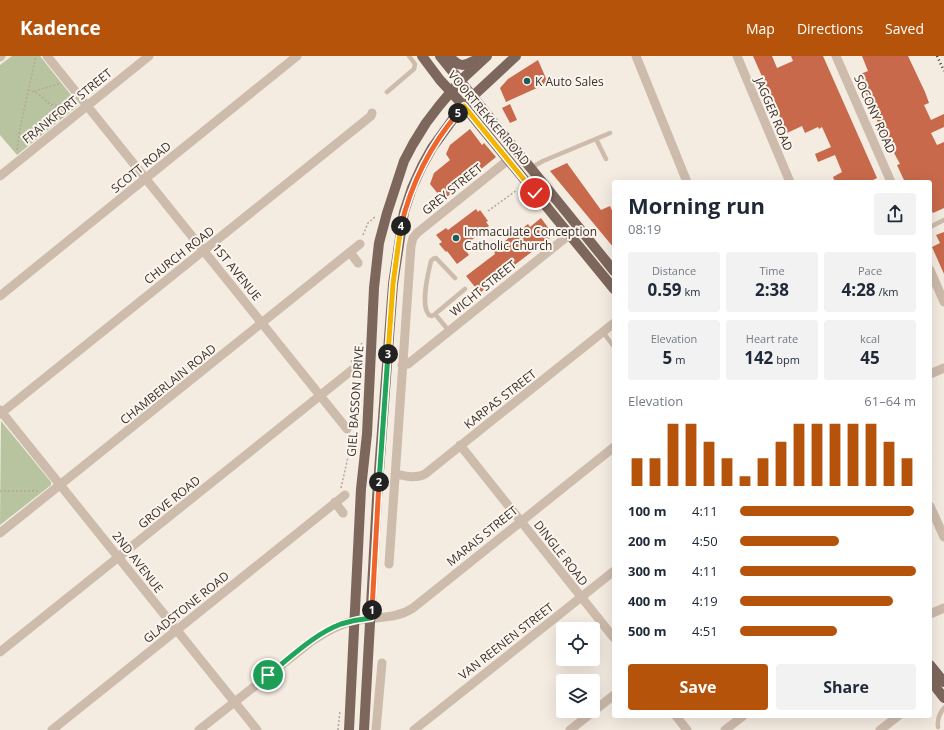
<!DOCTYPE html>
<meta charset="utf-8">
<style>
:root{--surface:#fff;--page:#f2f2f3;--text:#1f2937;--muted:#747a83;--accent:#b45309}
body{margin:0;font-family:"Open Sans",sans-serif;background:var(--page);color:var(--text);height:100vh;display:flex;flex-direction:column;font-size:15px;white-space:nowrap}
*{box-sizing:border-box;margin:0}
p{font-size:13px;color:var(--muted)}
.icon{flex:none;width:22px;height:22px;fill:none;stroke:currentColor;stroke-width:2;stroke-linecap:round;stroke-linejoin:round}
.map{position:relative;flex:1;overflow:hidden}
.panel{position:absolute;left:612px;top:124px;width:320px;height:538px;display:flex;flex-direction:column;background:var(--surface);border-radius:4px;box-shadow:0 4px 16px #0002}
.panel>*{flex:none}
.controls{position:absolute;left:556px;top:566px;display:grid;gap:8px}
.controls a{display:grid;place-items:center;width:44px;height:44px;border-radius:4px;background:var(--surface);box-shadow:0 4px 16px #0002;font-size:20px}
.pin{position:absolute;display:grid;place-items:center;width:34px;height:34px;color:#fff;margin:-17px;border:2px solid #fff;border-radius:50%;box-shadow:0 1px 4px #0007}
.km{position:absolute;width:20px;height:20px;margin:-10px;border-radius:50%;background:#222;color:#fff;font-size:11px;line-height:20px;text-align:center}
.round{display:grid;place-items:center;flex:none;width:42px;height:42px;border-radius:4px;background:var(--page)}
.summary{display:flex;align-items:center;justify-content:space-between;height:68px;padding:0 16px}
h1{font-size:22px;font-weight:700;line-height:30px}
.stats{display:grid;grid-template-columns:repeat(3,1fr);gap:6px;height:68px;padding:4px 16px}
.stats div{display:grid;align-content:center;border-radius:4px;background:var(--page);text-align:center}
.stats b{font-size:17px;font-weight:700}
.stats small{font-size:11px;font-weight:400}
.stats p{font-size:11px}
.chart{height:112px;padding:8px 16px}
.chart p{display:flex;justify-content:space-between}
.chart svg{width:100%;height:72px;margin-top:4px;stroke:var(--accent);stroke-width:6}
.button{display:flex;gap:8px;margin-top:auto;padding:8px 16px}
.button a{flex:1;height:46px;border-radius:4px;background:var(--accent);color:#fff;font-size:16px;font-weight:700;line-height:46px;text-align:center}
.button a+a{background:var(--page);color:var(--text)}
ul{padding:0 16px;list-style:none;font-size:13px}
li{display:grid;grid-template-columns:64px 48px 1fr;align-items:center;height:30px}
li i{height:10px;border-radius:5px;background:var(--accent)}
header{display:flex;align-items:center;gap:24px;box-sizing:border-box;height:56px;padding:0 20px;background:var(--accent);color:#fff}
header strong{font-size:19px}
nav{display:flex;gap:22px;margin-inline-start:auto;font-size:14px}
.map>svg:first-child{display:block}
</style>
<header>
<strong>Kadence</strong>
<nav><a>Map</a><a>Directions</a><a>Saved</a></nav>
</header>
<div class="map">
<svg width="944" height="674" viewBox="0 0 944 674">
<rect width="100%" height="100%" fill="#f4ebe1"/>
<path fill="#b8c4a0" d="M12 0H40L79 49 17 99 0 79V9Z
M1 365 51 426V429L0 469Z"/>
<path fill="#c8694b" d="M753 0H772L777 12 793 5 791 0H823L877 122 869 126H835L833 121 842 116 835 99 818 106 815 98 831 91 822 71 819 73 818 71 805 77 802 70 787 77Z
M862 0H908L925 36 929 47 924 49 931 64 944 58V71L931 77 937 89 944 86V152L933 157 930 151V126H905L903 122 897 109 900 108 879 69 858 19 868 15Z
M538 4 548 27 506 46 500 32 508 23Z
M510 48 517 64 510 67 502 52Z
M470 73 482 89 484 87 496 101 443 144 430 128 434 117 450 104 446 98 450 89Z
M567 107 601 154 610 150 614 159V192L550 115Z
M476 153 478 156 480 154 488 165 486 166 489 170 463 191 469 199 457 208 447 195 446 196 439 188 442 186 436 179 446 172 448 174Z
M541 162 552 177 548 180 550 182 508 214 504 209 482 227 486 232 480 237 466 220 495 198 494 195 513 178 514 179 528 168 530 171Z
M944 176V218L932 191 940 187 936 179Z"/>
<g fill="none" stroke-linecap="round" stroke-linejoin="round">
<path stroke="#b9a596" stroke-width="1.5" stroke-dasharray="2 2" stroke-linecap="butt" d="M28 34 37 37 51 49 73 50
M34 35 59 28
M17 94 20 72 36 0
M488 155 517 134
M363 179 368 167 376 160
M351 306 362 287
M341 432 351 388 348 381
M0 435H38
M338 674 340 655"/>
<path stroke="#cdbbac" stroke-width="4.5" d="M387 36 414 13 415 8 409 0
M596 83 606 103
M531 112 543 105 610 77
M930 171 944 164
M455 222 436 202 433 203 431 205C428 218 420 249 429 259L432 260 435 258 465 233
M435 258 449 275
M603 276 614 291
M938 671C937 663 939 658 944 652"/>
<path stroke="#cdbbac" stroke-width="9" d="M47 0 347 373
M636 0 687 126
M737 0 790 126
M836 0 891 126
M0 1 1 0
M0 120 149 0
M350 196 358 207
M930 214 944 246
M0 240 297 0
M402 309 408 308 579 171
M930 318 944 312
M0 354 257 674
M0 358 371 60 372 57
M460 389 614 582
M395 418C405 420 415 423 425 418L614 267
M335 446 343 457
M930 450 944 481
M0 477 360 188
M389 508 411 190 413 182 417 177 508 104
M930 558 944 552
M0 596 352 314
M676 660 687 674
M52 674 345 439
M199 674 312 585C326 576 339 568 355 565 375 560 395 564 413 552L614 391
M376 674 382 607
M414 674 614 515
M570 674 614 639
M725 674 743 660
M880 674 898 660"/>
<path stroke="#7d675c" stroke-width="10" d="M422 0 440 24 464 50 614 233
M440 0 614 215
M449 0C462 15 466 8 482 1
M930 609 944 626
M930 624 944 642
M349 674 361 433 367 378 374 232 379 187 387 157 404 105 413 88 426 67 439 50 460 25 487 0
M364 674 377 442 393 228 404 156 412 132 422 110 432 92 453 63 473 40 516 0"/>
<path stroke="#3b302b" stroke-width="2.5" stroke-dasharray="1 3" stroke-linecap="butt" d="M937 0 944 15"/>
</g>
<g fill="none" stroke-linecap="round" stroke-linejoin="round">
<defs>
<path id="split-1" d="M268 619C290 602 314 578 341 568 351 565 361 563 371 562L372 554"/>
<path id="split-2" d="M372 554 379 426"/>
<path id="split-3" d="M379 426 388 298"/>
<path id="split-4" d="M388 298 393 228 401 170"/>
<path id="split-5" d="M401 170C411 128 430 90 458 57"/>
<path id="split-6" d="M458 57 464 50 535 137"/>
</defs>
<use href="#split-1" stroke="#fff" stroke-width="8"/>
<use href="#split-2" stroke="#fff" stroke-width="8"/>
<use href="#split-3" stroke="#fff" stroke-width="8"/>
<use href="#split-4" stroke="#fff" stroke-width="8"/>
<use href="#split-5" stroke="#fff" stroke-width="8"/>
<use href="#split-6" stroke="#fff" stroke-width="8"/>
<use href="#split-1" stroke="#22a559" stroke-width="5"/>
<use href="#split-2" stroke="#f0652b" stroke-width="5"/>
<use href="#split-3" stroke="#22a559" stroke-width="5"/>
<use href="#split-4" stroke="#f5b400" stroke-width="5"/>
<use href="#split-5" stroke="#f0652b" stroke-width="5"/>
<use href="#split-6" stroke="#f5b400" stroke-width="5"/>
</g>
<g fill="#1f5a5e" stroke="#fbf5ee" stroke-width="1.5">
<circle cx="527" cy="25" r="4"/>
<circle cx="456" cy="182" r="4"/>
</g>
<g text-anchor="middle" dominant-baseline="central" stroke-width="4" stroke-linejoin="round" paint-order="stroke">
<g font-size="12" fill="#3b302b" stroke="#fbf5ee" text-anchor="start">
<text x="535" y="25">K Auto Sales</text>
<text x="464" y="175">Immaculate Conception<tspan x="464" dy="14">Catholic Church</tspan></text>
</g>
<g font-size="12" fill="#3b302b" stroke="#fbf5ee">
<text transform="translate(67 50) rotate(-39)">FRANKFORT STREET</text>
<text transform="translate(774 58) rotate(67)">JAGGER ROAD</text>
<text transform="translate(875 58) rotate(66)">SOCONY ROAD</text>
<text transform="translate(489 62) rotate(50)">VOORTREKKER ROAD</text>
<text transform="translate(141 111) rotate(-39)">SCOTT ROAD</text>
<text transform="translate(452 133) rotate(-39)">GREY STREET</text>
<text transform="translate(179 199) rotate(-38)">CHURCH ROAD</text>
<text transform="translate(237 216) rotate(51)">1ST AVENUE</text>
<text transform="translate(483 232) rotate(-39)">WICHT STREET</text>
<text transform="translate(168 328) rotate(-39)">CHAMBERLAIN ROAD</text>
<text transform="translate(500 343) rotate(-38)">KARPAS STREET</text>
<text transform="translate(355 345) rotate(-86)">GIEL BASSON DRIVE</text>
<text transform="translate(169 446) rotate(-39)">GROVE ROAD</text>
<text transform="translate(482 480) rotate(-39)">MARAIS STREET</text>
<text transform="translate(561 497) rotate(52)">DINGLE ROAD</text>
<text transform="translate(138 506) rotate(52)">2ND AVENUE</text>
<text transform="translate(186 551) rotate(-39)">GLADSTONE ROAD</text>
<text transform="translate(506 585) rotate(-38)">VAN REENEN STREET</text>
</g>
</g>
</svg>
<div class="controls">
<a><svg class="icon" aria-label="locate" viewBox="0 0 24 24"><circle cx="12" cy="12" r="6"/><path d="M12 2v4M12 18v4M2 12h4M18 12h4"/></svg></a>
<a><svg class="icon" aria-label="layers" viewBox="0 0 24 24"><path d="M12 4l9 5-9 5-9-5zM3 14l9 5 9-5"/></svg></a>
</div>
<div class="pin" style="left:268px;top:619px;background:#1e9e55"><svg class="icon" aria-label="arrive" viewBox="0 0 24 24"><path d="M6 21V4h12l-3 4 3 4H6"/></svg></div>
<div class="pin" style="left:535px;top:137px;background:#d93025"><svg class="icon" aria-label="check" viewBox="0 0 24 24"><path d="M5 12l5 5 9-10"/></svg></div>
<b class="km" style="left:372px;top:554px">1</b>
<b class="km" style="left:379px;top:426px">2</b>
<b class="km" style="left:388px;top:298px">3</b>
<b class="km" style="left:401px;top:170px">4</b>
<b class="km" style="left:458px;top:57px">5</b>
<section class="panel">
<div class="summary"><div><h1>Morning run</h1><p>08:19</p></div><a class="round"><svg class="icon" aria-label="share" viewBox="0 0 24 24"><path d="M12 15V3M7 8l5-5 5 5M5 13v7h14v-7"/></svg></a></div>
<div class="stats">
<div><p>Distance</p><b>0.59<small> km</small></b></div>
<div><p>Time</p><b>2:38</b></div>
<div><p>Pace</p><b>4:28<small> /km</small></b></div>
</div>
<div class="stats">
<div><p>Elevation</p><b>5<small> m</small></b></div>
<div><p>Heart rate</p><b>142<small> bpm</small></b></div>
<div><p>kcal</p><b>45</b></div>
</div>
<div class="chart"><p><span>Elevation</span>61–64 m</p>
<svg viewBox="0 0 160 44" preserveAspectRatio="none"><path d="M5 44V27M15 44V27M25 44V6M35 44V6M45 44V17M55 44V27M65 44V38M75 44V27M85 44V17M95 44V6M105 44V6M115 44V6M125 44V6M135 44V6M145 44V17M155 44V27"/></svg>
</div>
<ul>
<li><b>100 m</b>4:11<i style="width:99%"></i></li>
<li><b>200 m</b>4:50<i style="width:56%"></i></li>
<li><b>300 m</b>4:11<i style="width:100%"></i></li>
<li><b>400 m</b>4:19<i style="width:87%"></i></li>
<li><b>500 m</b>4:51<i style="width:55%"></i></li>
</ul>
<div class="button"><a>Save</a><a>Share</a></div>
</section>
</div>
